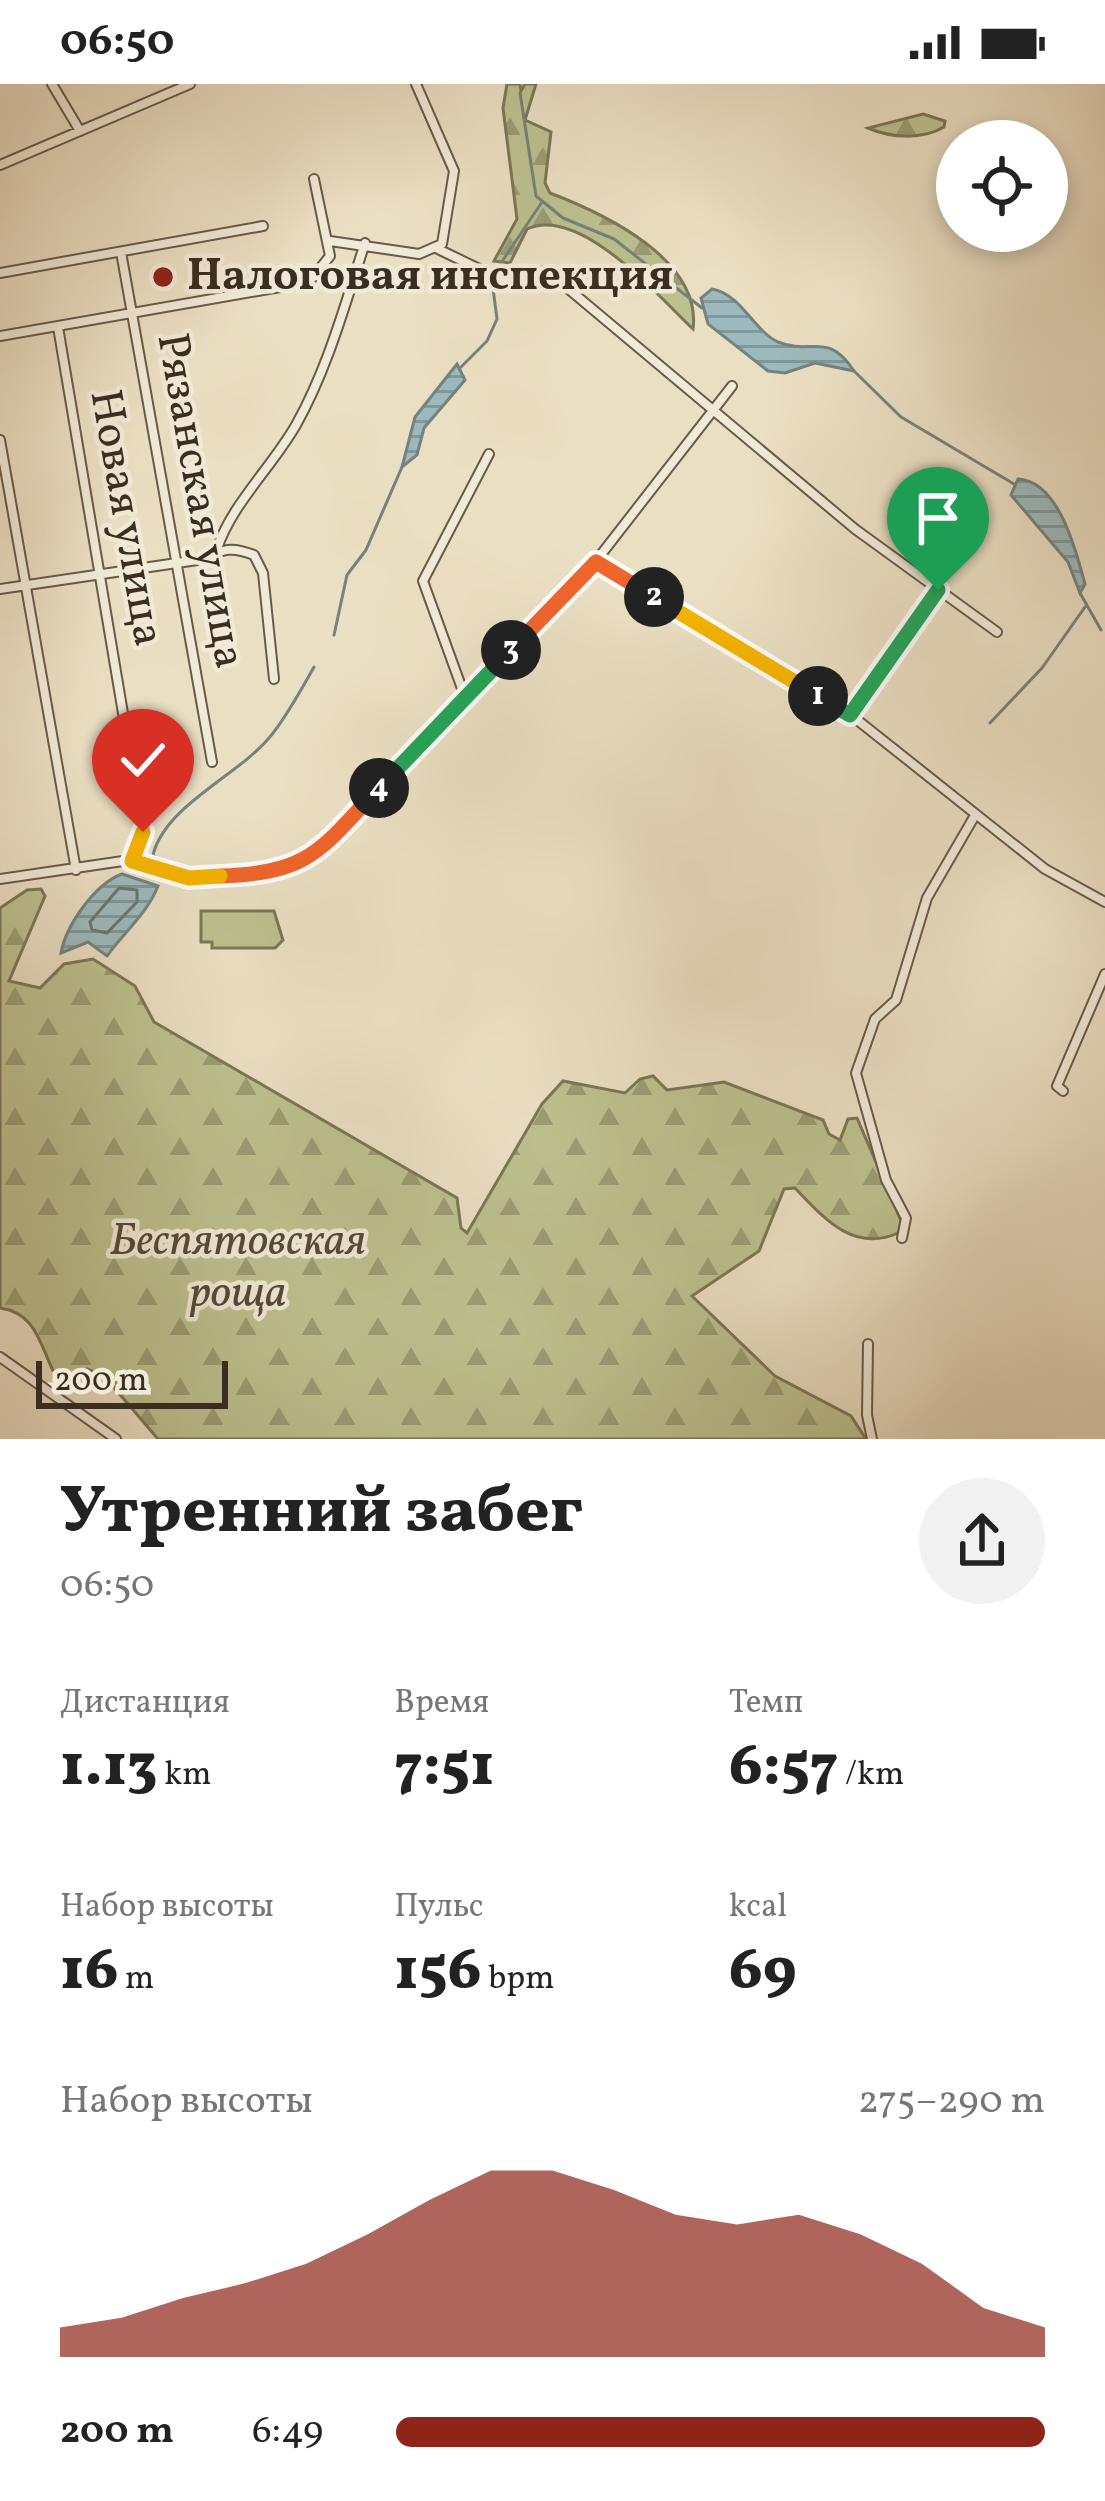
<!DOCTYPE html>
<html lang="ru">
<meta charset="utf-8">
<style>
:root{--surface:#fff;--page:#f2f2f2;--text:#222;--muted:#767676;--accent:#8f2418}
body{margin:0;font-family:Vollkorn,serif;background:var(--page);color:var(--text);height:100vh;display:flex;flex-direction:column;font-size:45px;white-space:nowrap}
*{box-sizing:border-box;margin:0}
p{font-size:39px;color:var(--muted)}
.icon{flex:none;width:66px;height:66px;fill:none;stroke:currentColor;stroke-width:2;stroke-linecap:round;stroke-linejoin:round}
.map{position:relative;height:1355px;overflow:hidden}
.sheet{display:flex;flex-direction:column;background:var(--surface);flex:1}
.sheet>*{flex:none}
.buttons{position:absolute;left:936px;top:36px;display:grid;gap:24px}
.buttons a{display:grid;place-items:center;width:132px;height:132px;border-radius:50%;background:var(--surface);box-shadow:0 6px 18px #0003;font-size:60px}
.scale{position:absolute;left:36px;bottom:30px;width:192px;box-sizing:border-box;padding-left:12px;border:6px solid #3b2d21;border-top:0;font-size:33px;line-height:42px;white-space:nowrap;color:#3b2d21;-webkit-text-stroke:9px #f2ead8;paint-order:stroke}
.pin{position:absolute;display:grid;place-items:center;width:102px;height:102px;color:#fff;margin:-123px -51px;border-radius:50% 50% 50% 0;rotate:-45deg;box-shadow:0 0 12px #0007}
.pin .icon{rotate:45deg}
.km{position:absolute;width:60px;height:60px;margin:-30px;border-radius:50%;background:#222;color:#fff;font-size:33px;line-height:60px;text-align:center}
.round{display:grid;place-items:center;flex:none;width:126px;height:126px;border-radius:63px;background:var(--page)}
.headline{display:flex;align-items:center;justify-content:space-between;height:204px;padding:0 60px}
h1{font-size:66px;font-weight:800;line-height:90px}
.stats{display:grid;grid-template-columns:repeat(3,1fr);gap:18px;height:204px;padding:12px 60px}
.stats div{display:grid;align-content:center}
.stats b{font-size:60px;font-weight:800}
.stats small{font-size:33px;font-weight:400}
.stats p{font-size:33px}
.chart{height:336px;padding:24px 60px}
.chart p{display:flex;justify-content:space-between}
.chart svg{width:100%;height:216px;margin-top:12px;fill:var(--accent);opacity:.7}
ul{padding:0 60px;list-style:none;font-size:39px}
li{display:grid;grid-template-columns:192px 144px 1fr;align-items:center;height:90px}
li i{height:30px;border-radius:15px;background:var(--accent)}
.status{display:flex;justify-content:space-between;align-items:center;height:84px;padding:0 60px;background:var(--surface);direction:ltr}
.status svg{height:33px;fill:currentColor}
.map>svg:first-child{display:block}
</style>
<div class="status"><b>06:50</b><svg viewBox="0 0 49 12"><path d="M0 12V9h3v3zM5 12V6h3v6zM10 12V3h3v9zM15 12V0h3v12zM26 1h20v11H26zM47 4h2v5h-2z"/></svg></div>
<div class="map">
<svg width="1105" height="1355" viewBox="0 0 1105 1355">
<defs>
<pattern id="forest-firs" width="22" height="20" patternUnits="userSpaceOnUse" patternTransform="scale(3)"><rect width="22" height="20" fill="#bdc08f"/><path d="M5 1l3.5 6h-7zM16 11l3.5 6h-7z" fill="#9b9c74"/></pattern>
<pattern id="water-rules" width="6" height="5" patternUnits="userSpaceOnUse" patternTransform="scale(3)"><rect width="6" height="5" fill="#9cbabd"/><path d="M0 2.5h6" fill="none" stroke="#809899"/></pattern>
</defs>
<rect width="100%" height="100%" fill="#ebdfc3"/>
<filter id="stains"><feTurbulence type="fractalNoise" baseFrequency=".00167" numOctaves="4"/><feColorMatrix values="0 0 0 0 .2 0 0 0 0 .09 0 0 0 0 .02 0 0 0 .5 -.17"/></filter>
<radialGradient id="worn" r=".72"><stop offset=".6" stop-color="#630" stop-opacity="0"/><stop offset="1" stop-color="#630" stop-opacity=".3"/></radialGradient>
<path fill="url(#forest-firs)" stroke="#7c7658" stroke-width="3" d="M507 0H520L521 7 525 0H536L525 36 551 48 545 99 550 109C605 130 702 176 693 245 658 212 580 121 527 145L510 179 494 177 517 135 503 24Z
M923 30 945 37 944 43C922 56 891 54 868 44Z
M41 805 45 812 9 897 40 904 64 880 93 875 135 902 154 938 457 1114 461 1144 467 1149 542 1020 563 997 625 1009 640 995 653 992 667 1006 724 998 823 1036 829 1050 840 1056 848 1035 857 1034 902 1139 898 1149C853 1169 824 1134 795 1104L784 1105 759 1167 692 1212 775 1292 851 1332 866 1355H158L104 1292 87 1285 78 1296 56 1293C40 1262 37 1229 0 1224V824L27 806Z"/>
<path fill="#bdc08f" stroke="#7c7658" stroke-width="3" d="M201 827H274L283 856 275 864H212V858H201Z"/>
<path fill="url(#water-rules)" stroke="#75827f" stroke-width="3" d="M712 205C741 210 754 247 778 258 811 272 827 246 854 287L815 279 785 289 768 287 708 240 701 214Z
M457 280 465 296 424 344 417 371 402 383 415 333Z
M1018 395C1059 397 1076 467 1085 500L1080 509 1068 478 1011 411Z
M122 790 158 802C147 830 124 848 107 872L88 858 61 869C66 841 95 800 122 790Z"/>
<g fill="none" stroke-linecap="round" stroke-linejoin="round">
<path stroke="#6c746f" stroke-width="3" d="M119 804 137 806V818L107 849 92 846 90 838Z"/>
<path stroke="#75827f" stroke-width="3" d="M520 9 536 112 563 134 614 155 702 224
M495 188 542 118
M461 283 487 257 497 235 492 197
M854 287 901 333 1014 400
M1080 509 1101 546
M334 551 347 491 366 466 402 383
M990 639 1042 584 1085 523
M167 783 153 771C165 722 237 692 269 654 282 639 304 601 314 583"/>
<defs>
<path id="minor" d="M52 0 80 47
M0 81 190 0
M330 157 419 170 442 160 454 87 416 0
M438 165 498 194 547 187 855 445 997 548
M121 168 212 678
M0 189 263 142
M58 243 143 748 132 777
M0 252 309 198 330 172 314 95
M0 356 76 786
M217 465C231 421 272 383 296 341 328 284 345 220 365 159
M596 477 851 631 1045 785 1105 818
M0 505 204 475C224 465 231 462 254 471L263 489 274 595
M465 613 423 497 489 370
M851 631 937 505
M0 795 123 777 189 794 251 791 289 786 314 772 596 477 732 302
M1063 1007 1057 1002 1105 890
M902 1154 906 1134 886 1096 856 989 875 935 896 916 927 814 974 733
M868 1260 867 1331 872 1355
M0 1273 116 1355"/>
</defs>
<use href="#minor" stroke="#675a4a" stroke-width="12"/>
<use href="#minor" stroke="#f2ead8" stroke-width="8"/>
</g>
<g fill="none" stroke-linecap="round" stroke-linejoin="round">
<defs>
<path id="split-1" d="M818 612 850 631 938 506"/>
<path id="split-2" d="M654 513 818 612"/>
<path id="split-3" d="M511 566 596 478 654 513"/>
<path id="split-4" d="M379 704 511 566"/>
<path id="split-5" d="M220 792C311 789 320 766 379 704"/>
<path id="split-6" d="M143 748 132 777 189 794 220 792"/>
</defs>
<use href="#split-1" stroke="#fff" stroke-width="24"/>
<use href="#split-2" stroke="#fff" stroke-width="24"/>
<use href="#split-3" stroke="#fff" stroke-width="24"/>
<use href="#split-4" stroke="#fff" stroke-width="24"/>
<use href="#split-5" stroke="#fff" stroke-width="24"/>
<use href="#split-6" stroke="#fff" stroke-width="24"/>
<use href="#split-1" stroke="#22a559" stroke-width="15"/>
<use href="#split-2" stroke="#f5b400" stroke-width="15"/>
<use href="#split-3" stroke="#f0652b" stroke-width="15"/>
<use href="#split-4" stroke="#22a559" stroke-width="15"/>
<use href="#split-5" stroke="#f0652b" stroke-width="15"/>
<use href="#split-6" stroke="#f5b400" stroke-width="15"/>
</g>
<circle fill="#8f2418" stroke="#f2ead8" stroke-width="4.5" cx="163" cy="193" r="12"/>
<g text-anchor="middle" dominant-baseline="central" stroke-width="9" stroke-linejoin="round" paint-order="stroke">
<g font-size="45" font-weight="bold" fill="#3b2d21" stroke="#f2ead8" text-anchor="start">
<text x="187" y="193">Налоговая инспекция</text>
</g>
<g font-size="45" fill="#3b2d21" stroke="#f2ead8">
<text transform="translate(199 417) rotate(80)">Рязанская улица</text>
<text transform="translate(125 434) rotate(80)">Новая улица</text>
</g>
<g font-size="45" font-style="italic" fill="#554a37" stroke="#f2ead8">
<text x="238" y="1158">Беспятовская<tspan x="238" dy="52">роща</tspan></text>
</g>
</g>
<rect width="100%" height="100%" filter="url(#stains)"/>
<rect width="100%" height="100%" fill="url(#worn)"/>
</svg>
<div class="buttons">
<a><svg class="icon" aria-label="locate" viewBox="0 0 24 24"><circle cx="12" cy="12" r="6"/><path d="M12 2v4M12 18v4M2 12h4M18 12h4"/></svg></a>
</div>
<div class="scale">200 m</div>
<div class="pin" style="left:938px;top:506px;background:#1e9e55"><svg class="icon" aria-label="arrive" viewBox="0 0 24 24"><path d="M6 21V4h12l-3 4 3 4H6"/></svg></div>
<div class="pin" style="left:143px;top:748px;background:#d93025"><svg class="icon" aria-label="check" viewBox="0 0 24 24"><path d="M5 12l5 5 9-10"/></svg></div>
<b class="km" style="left:818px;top:612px">1</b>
<b class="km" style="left:654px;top:513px">2</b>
<b class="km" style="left:511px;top:566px">3</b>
<b class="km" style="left:379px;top:704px">4</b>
</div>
<section class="sheet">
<div class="headline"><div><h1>Утренний забег</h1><p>06:50</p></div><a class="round"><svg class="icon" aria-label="share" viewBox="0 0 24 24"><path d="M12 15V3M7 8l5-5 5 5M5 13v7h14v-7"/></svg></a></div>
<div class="stats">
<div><p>Дистанция</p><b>1.13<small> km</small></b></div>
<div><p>Время</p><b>7:51</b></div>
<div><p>Темп</p><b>6:57<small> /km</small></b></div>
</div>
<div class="stats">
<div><p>Набор высоты</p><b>16<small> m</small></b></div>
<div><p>Пульс</p><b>156<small> bpm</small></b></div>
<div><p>kcal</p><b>69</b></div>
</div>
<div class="chart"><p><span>Набор высоты</span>275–290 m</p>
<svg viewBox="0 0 160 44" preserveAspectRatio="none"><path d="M0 44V38L10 36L20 32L30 29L40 25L50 19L60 12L70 6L80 6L90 10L100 15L110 17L120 15L130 19L140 25L150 34L160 38V44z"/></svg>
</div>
<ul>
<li><b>200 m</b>6:49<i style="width:100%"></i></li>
</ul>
</section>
